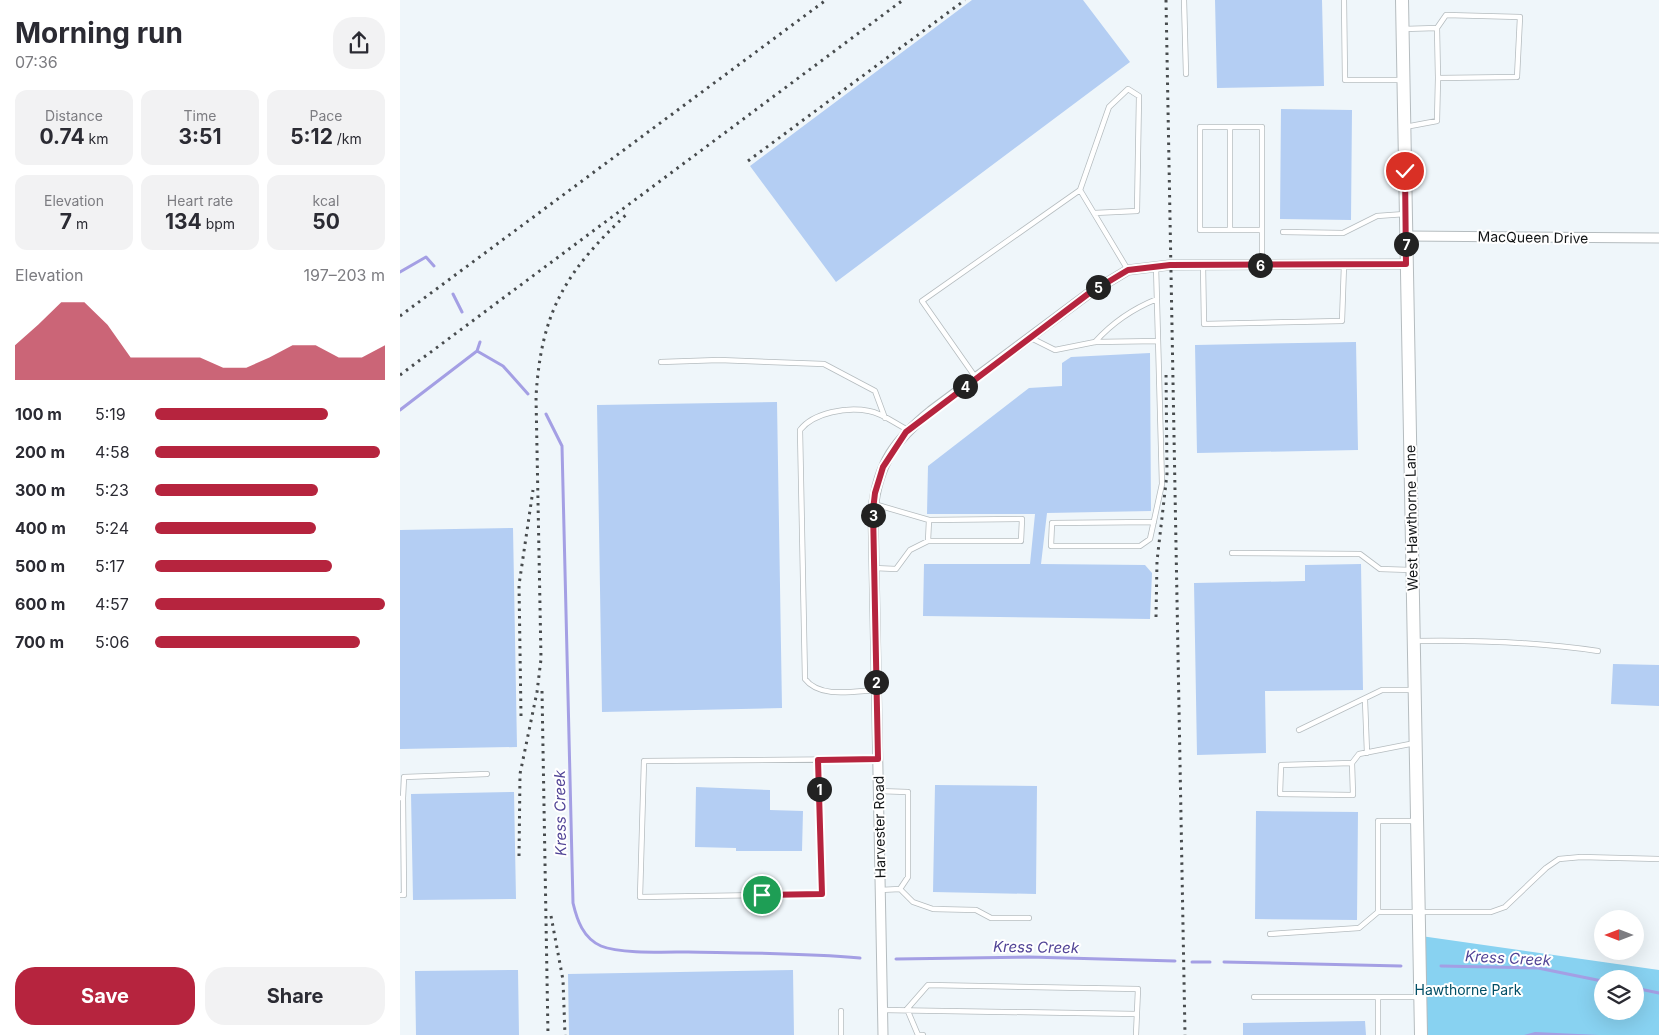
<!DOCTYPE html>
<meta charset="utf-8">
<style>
:root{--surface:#fff;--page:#f2f2f3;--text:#2b2b33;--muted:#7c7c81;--accent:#b6243e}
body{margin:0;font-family:Inter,sans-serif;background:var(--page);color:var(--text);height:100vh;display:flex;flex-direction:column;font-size:19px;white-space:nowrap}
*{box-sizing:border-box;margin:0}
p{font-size:16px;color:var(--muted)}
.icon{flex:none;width:28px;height:28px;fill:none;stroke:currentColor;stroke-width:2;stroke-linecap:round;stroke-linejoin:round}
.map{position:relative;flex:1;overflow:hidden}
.drawer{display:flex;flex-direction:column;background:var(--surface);width:400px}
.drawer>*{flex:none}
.needle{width:32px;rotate:270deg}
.controls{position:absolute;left:1194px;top:910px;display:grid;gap:10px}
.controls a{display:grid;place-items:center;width:50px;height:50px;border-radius:50%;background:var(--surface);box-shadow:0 5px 20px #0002;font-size:25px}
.pin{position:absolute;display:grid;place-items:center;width:42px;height:42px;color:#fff;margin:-21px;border:2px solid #fff;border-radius:50%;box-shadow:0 1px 5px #0007}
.km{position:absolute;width:25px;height:25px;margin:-12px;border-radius:50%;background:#222;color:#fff;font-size:14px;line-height:25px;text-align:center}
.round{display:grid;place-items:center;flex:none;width:52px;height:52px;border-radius:20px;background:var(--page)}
.overview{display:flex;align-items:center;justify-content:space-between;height:85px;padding:0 15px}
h1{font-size:28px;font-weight:700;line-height:38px}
.stats{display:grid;grid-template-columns:repeat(3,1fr);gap:8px;height:85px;padding:5px 15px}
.stats div{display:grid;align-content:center;border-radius:12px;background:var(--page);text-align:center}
.stats b{font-size:21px;font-weight:700}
.stats small{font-size:14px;font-weight:400}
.stats p{font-size:14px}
.chart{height:140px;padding:10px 15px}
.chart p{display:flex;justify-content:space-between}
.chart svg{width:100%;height:90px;margin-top:5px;fill:var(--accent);opacity:.7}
.cta{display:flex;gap:10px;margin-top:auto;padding:10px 15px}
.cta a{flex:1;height:58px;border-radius:20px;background:var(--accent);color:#fff;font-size:20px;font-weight:700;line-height:58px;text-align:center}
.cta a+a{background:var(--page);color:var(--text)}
ul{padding:0 15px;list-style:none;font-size:16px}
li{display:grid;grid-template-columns:80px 60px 1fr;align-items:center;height:38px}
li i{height:12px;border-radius:6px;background:var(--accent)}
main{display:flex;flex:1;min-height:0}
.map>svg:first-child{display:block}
</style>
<main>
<section class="drawer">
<div class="overview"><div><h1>Morning run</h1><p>07:36</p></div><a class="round"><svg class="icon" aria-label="share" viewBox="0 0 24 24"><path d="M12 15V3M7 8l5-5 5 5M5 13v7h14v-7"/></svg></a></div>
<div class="stats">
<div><p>Distance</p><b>0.74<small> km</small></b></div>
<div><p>Time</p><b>3:51</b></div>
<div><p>Pace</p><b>5:12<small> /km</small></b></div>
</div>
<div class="stats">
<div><p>Elevation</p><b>7<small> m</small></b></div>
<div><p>Heart rate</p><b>134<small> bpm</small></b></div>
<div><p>kcal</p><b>50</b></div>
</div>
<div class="chart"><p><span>Elevation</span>197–203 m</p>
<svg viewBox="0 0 160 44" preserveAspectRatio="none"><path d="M0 44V27L10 17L20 6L30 6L40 17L50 33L60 33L70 33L80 33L90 38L100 38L110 33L120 27L130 27L140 33L150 33L160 27V44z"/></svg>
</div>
<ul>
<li><b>100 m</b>5:19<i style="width:75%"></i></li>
<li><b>200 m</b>4:58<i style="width:98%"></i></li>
<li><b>300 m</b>5:23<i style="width:71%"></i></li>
<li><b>400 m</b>5:24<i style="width:70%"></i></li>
<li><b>500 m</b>5:17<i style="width:77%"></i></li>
<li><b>600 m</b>4:57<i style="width:100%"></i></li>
<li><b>700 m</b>5:06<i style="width:89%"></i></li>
</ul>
<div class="cta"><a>Save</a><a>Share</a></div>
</section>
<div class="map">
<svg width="1259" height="1035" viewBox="0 0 1259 1035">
<rect width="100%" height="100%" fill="#eff6fa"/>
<path fill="#88d2f1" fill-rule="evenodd" d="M1021 936 1259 970V1035H1021ZM1202 979H1235V1011H1202Z"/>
<path fill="#a49fe4" d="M1135 1032 1199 1035H1124Z"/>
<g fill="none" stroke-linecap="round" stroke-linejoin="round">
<path stroke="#a49fe4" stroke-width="3" d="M0 272 26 257 34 266
M53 294 62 312
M77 351 103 366 128 394
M77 351 80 342
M0 410 77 351
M146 414 162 446 173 903C177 920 183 938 201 946 220 954 266 952 288 952 346 953 403 953 460 958
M496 959 629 957 775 961
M792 962H810
M824 962 1001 966
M1041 966 1138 968 1202 981
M1235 988 1259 993"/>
</g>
<path fill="#b4cef3" d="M572 0H683L730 62 436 282 350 166Z
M815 0H922L924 86 817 88Z
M881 109 952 110 951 220 880 219Z
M956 342 958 450 797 453 795 345Z
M750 353 751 511 647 513 641 564 745 565 752 573 750 619 523 616 524 564H630L635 514H527L528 466 629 388 662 386V363L671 357Z
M377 402 382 708 202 712 197 405Z
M113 528 117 747 0 749V530Z
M961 564 963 690 865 691 866 753 797 755 794 583 905 581V565Z
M1213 664 1259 665V706L1211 704Z
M535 785 637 786 636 894 533 892Z
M296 787 370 790V810L403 811 402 851H336V848L295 847Z
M114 792 116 899 13 900 11 794Z
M856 811 958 812 957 920 855 919Z
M118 970 119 1035H16L15 971Z
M393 970 394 1035H169L168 974Z
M965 1021 966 1035H843V1023Z"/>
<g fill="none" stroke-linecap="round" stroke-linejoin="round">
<defs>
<path id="lane" d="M784 0 786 74
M944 0 945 80H1001
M1037 28 1038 78
M1004 29 1037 28 1046 15 1120 17 1117 77 1038 78 1037 121 1005 127
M680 190 709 107 728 89 739 96 737 211 694 213
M830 230V127
M862 230H800V127H862C862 173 862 219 862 265
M883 232 943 233 977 216 1005 214
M803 265 804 324 942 321 944 265
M631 338 655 350 695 342 758 341
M695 342C712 323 732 309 757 299
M261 362 319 360 424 364 475 391 485 418
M576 378 522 301 680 190 728 270
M474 504 529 520 622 519 621 541H528L510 550 496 569 474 568
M754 522 652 523 651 546H740L750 539 762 484 756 266
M528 541 529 520
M832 553 960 554 980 569 1011 570
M1015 641C1077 640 1138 642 1198 651
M477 690C455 691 420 699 405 679L400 430C414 412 447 407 469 411 482 413 496 424 508 430
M965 700 967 753
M899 730 982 690H1014
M418 760 422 894 240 897 244 761 478 759
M952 763 881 765 880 794 953 795 952 763 959 754 1015 743
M478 791 508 792V877L500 889
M0 798H3L4 895H0
M3 798 4 777 87 774
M480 890 500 889 513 902 533 909 576 910 591 918H629
M978 912H1091L1105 907 1146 868 1159 859 1181 857 1259 859
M870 934 959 928 978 912V821H1016
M854 997H1019
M978 997V1035
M507 1009 528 985 738 989 736 1035
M507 1009 518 1035H523
M483 1010 737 1014
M441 1011V1035"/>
<path id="street" d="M1006 236 1259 238
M483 1035 473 510C478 463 495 440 531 411L688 294 728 270 770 265 1006 264"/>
<path id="secondary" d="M1002 0 1021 1035"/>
</defs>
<use href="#lane" stroke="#b5bcbf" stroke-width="6"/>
<use href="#street" stroke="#b5bcbf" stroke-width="11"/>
<use href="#secondary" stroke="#b5bcbf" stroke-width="14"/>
<use href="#lane" stroke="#fff" stroke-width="4.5"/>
<use href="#street" stroke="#fff" stroke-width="9"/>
<use href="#secondary" stroke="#fff" stroke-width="12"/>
<path stroke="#474b4d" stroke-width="3" stroke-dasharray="2.5 5" stroke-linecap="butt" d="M766 0 785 1035
M348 161 565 0
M0 316 426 0
M0 375 503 0
M756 617 757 561 767 474 766 370
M142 691 148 1035
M121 716 119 585 133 490
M119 856 120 774 137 692 141 659 136 397C141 310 167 270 229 212
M151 916 163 980 165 1035"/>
</g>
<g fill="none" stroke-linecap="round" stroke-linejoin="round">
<defs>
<path id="route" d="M362 895 422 894 418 760 478 759 473 510 475 493 483 467 506 432 688 294 728 270 770 265 1006 264 1005 171"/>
</defs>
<use href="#route" stroke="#fff" stroke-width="10"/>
<use href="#route" stroke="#b6243e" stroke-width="6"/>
</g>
<g text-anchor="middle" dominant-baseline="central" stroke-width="4" stroke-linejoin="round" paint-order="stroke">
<g font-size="14" fill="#121516" stroke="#fff">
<text transform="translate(1133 237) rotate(1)">MacQueen Drive</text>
<text transform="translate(1011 518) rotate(-91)">West Hawthorne Lane</text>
<text transform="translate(479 827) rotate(-91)">Harvester Road</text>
</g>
<g font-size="14" fill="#004e66" stroke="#fff">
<text x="1068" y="989">Hawthorne Park</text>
</g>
<g font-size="15" font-style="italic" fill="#514496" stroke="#fff">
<text transform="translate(160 813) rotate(-91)">Kress Creek</text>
<text transform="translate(636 947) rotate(1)">Kress Creek</text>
<text transform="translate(1108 958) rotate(3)">Kress Creek</text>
</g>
</g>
</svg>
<div class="controls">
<a><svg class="needle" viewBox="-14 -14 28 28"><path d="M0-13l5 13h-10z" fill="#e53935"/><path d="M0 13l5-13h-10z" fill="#7c7c81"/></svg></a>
<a><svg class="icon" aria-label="layers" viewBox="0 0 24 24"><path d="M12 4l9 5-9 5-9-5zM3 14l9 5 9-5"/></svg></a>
</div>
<div class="pin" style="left:362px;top:895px;background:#1e9e55"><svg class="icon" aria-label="arrive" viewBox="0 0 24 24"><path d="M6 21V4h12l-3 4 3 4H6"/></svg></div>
<div class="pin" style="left:1005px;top:171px;background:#d93025"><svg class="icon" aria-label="check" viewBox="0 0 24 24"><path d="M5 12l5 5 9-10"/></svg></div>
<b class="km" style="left:419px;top:789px">1</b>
<b class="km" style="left:476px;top:682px">2</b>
<b class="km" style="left:473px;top:515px">3</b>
<b class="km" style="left:565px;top:386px">4</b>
<b class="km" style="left:698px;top:287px">5</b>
<b class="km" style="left:860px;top:265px">6</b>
<b class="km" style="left:1006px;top:244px">7</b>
</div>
</main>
